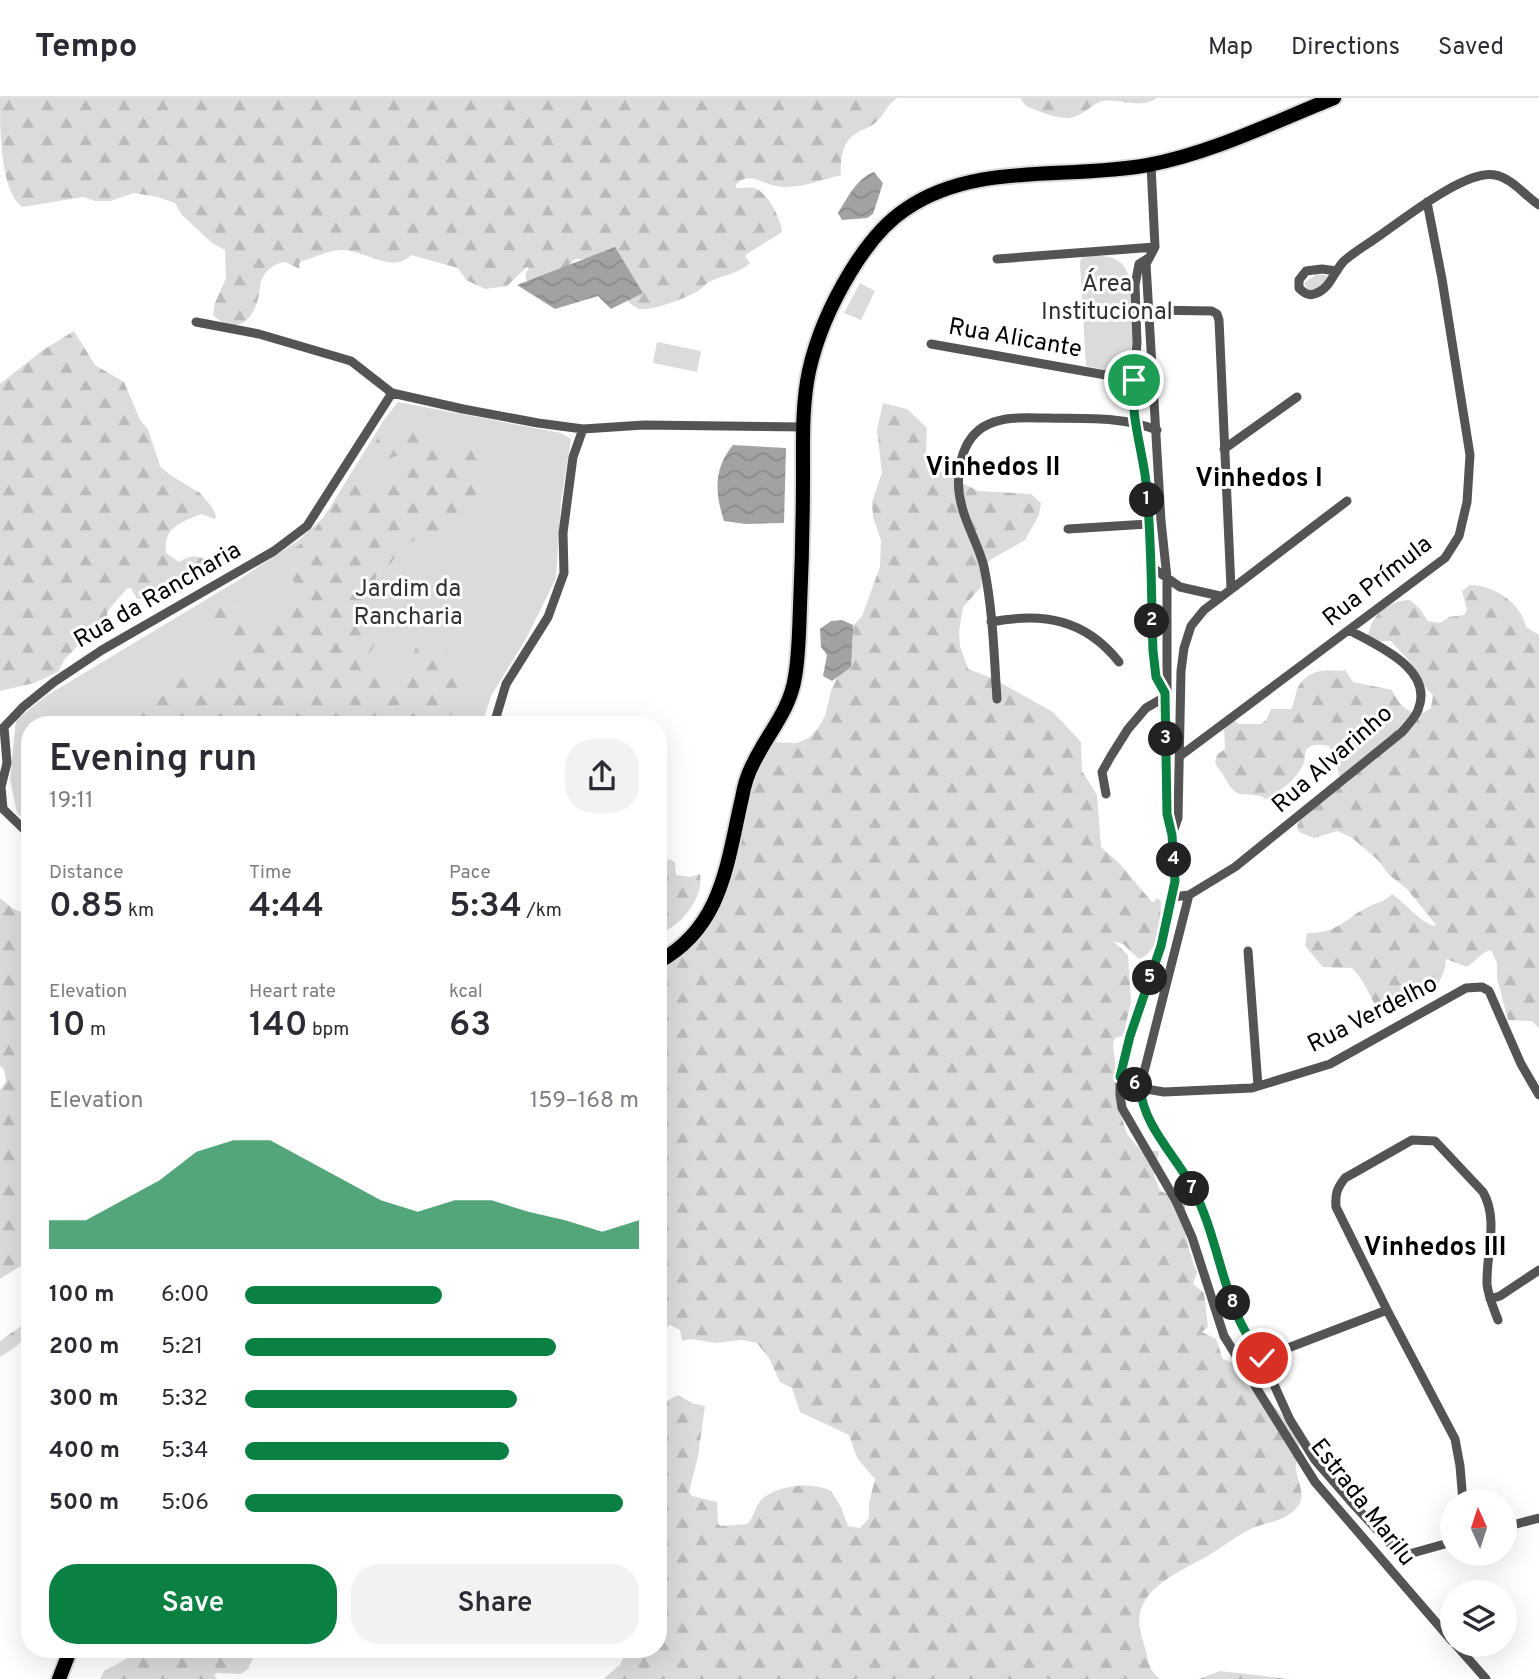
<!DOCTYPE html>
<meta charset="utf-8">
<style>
:root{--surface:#fff;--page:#f2f2f3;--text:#2b2b33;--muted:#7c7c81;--line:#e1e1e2;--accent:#0b8043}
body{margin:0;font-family:Overpass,sans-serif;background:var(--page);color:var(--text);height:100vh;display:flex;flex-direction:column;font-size:26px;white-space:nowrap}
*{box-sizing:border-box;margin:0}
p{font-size:23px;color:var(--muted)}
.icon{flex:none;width:38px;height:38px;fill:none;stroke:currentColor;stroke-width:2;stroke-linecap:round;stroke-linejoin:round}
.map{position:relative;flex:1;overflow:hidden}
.panel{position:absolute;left:21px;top:618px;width:646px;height:942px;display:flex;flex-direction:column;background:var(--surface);border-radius:28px;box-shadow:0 7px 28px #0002}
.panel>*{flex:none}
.needle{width:46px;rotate:357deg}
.controls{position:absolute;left:1440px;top:1391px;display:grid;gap:14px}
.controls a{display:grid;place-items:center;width:77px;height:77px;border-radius:50%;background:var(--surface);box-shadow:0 7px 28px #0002;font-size:35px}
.pin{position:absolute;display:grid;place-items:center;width:60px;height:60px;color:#fff;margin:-30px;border:4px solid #fff;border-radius:50%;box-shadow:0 2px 7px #0007}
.km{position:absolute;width:35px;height:35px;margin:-18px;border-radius:50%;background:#222;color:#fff;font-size:19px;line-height:35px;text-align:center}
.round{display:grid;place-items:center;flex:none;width:74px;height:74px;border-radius:28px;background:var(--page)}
.headline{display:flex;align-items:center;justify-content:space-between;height:119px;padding:0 28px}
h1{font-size:38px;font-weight:600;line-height:52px}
.figures{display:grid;grid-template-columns:repeat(3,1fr);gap:10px;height:119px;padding:7px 28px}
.figures div{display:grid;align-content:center}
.figures b{font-size:35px;font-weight:600}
.figures small{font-size:19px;font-weight:400}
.figures p{font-size:19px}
.chart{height:196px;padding:14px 28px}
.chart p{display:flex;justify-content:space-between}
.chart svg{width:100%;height:126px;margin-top:7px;fill:var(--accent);opacity:.7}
.button{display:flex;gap:14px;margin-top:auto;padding:14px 28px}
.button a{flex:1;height:80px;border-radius:28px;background:var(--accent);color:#fff;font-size:28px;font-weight:600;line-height:80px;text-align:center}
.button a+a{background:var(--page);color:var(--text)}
ul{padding:0 28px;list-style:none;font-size:23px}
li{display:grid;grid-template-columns:112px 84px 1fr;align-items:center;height:52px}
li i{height:18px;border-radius:9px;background:var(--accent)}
header{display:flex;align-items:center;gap:42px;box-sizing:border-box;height:98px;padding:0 35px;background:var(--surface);border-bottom:2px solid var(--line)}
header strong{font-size:33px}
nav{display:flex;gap:38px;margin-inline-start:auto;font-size:24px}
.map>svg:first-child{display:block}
</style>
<header>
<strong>Tempo</strong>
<nav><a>Map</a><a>Directions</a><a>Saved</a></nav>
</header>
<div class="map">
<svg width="1539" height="1581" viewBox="0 0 1539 1581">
<defs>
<pattern id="forest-firs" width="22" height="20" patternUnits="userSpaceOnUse" patternTransform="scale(1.75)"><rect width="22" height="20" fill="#dbdbdb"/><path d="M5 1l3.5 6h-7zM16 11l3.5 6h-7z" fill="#bababa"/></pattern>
<pattern id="water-waves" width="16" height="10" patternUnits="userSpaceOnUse" patternTransform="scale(1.75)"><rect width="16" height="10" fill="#a2a2a2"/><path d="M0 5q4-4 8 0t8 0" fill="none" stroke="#8a8a8a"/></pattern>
</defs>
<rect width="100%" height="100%" fill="#fff"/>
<path fill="#dbdbdb" d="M1089 158C1100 158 1113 157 1121 165 1141 184 1131 247 1130 273L1121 275 1086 268 1080 166 1081 160Z
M1317 176 1329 178C1324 188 1319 192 1308 193L1304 185Z
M860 185 875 193 861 222 844 215Z
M657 244 701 253 697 274 653 265Z
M398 304 561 335 571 341 561 404 556 480 527 539 491 598 482 626H30V727L17 715 10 681 16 622 46 598 237 483 299 442 324 419 384 322Z"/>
<path fill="url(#forest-firs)" d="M0 0H897C886 7 884 18 875 25 869 30 861 32 855 36 842 45 840 62 841 77 821 82 797 92 776 88 761 85 748 73 736 87V90C742 90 749 89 754 90 768 94 781 121 782 134L747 156 745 158 750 165C738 176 725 176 711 183 706 185 703 190 698 193 688 199 647 216 637 210 621 202 613 176 604 161H575L565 171 529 187C525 180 524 177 529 170L527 169 507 188 485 191 466 182 458 170 411 157C393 176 365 153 344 152 331 151 314 160 301 163L299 166 300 171 285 164C277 164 267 171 263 179 259 185 260 195 258 201 251 227 233 236 213 217L215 205 226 180 225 152 212 145 182 117 175 105 158 99 134 95 110 103H95L83 99 22 109C0 92 0 32 0 0Z
M1020 0H1157C1139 12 1122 0 1103 3 1094 5 1087 13 1079 17 1063 25 1041 14 1026 8Z
M74 233 95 267 124 284 140 322 148 331 160 368 170 377 200 395 212 409 216 418 215 421 201 416C180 425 163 429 166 455L179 464C193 455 199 458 213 465L214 469 212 473C203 476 200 479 193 485 182 493 150 500 137 501L131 490 126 491 107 514 108 522 83 542 64 562 58 574 34 585 0 593V286L43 252Z
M883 305 907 311 927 330 926 354 929 368 978 393 1031 396 1041 405 1039 417 1025 442 990 462 983 475 981 489 963 509 959 533 960 548 968 571 992 580 1053 614 1081 644 1082 673 1097 697 1101 749 1120 766 1151 803 1153 804 1158 800 1161 803C1160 822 1160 854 1139 861L1123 846 1113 843 1128 857 1131 904 1123 938 1115 940 1113 946 1120 1014 1127 1036 1136 1047 1144 1052 1159 1053 1154 1077 1160 1093 1170 1097 1173 1089 1179 1087 1187 1093C1187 1103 1184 1111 1184 1120 1183 1130 1192 1165 1197 1174L1193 1186 1204 1195 1208 1229 1202 1234 1216 1241 1223 1261 1234 1265C1238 1278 1248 1289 1258 1298H1265C1275 1311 1297 1328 1299 1346 1300 1354 1295 1363 1296 1372 1298 1384 1306 1397 1298 1408 1288 1422 1270 1424 1255 1429 1239 1436 1224 1448 1209 1457 1175 1477 1125 1494 1143 1543 1148 1557 1147 1572 1160 1581H603L620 1567 628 1551 658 1550V1308L678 1297 694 1306 705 1308 698 1358 689 1394 692 1398 717 1404 718 1426 721 1428 747 1426C754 1420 755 1409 761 1402 777 1387 812 1383 831 1393L841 1409 848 1428 860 1430 869 1420V1405L875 1381 857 1360 849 1337 800 1314 792 1290 780 1284 769 1260 757 1245 742 1242 715 1245 691 1241 682 1243 680 1232 670 1227 658 1234V867L705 820 750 681 771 644 797 645 809 640 818 630 825 618 831 593 842 569 853 528 862 518 880 469 881 442 873 419 872 404 882 375 877 332Z
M409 312H414L420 318 432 348 439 350 483 344 490 348 493 356 491 360 477 366 478 396 464 409 462 420 456 429 422 439 400 448 392 464 376 479 368 520 376 543 367 561 365 575C377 584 397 578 412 576 417 564 408 548 425 542L451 557 460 569 472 578C473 599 457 618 438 623L441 626H124C124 611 137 611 149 606 155 604 159 600 164 597L162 592C192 566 190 588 221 580L228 568 233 566 230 539 218 534 208 525 207 511 216 501 231 500 243 505 248 516 258 526C272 520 290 506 300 495 292 481 283 469 291 451 312 447 336 394 356 377L365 378 371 386 375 387C379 383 384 378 389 375 400 368 413 369 416 354L414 352 379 364 374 363 371 355 378 339C410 336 398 334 409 312Z
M1470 487C1494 487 1521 505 1526 529L1539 537V930L1532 923 1508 922 1497 880V865L1491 852 1485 854 1467 869 1446 861C1444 882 1434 896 1415 905 1404 910 1393 911 1382 917 1370 902 1366 883 1352 870L1323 869 1305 848 1307 835C1338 836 1345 820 1368 809 1379 803 1380 807 1392 796 1407 806 1417 822 1434 828L1436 827 1407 791 1388 776 1379 763 1351 739 1337 733 1314 740 1299 734C1297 728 1296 728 1300 723 1309 710 1328 695 1340 681L1335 660 1329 648C1322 647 1313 645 1307 651 1304 655 1306 662 1303 667 1295 683 1282 691 1267 701 1245 690 1239 707 1225 680 1222 674 1218 671 1215 665L1217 657 1225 651 1224 628 1233 620 1238 626H1261L1266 622 1271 611H1291C1295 604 1295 596 1298 589 1309 571 1325 571 1343 573L1345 572 1353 584 1392 592C1398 606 1405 612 1419 617L1431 610 1433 597C1422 587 1418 576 1410 564 1404 556 1397 551 1391 543H1383L1373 549 1367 546C1368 520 1385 503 1410 502L1420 511 1428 523 1440 525 1449 519 1464 517 1467 512 1462 493Z
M670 761 675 765 676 777 690 779 700 776C704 802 680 828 658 837V767Z
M0 800 12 810 30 818V1139L27 1144 30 1148V1162L0 1181V992L6 984 4 971 0 968Z
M24 1226 30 1227C28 1243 12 1251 0 1259V1243Z
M104 1551H257L248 1571 241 1576 217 1575 214 1577 217 1581H100L104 1573 134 1557 128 1553 107 1554Z
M1220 1573 1290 1581H1199Z"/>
<path fill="url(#water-waves)" d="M874 74 883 85 873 116 867 120 842 122 838 115C848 99 857 80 874 74Z
M615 149 643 195 611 211 598 198 555 211 517 187Z
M733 347 786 350 784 425 746 426 724 423C715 395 713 371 733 347Z
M842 522 853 527 851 569 832 583 823 578 827 557 821 549 820 531 831 523Z"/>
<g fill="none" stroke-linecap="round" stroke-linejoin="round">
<defs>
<path id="primary" d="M658 864C723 829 727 764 742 700 744 688 748 675 754 664 768 635 790 612 795 579 799 556 799 532 800 509 802 464 803 419 803 374 803 341 802 306 809 273 817 237 832 204 851 173 865 150 883 126 906 111 976 63 1069 82 1148 67 1212 55 1274 24 1334 0
M59 1581 71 1550"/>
</defs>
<use href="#primary" stroke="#dbdbdb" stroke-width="18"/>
<path stroke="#545454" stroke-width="9" d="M1151 67 1155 149 1146 166 1161 423 1167 480V716L1174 761 1173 799 1161 848 1130 938 1120 980V997L1122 1010 1176 1103 1192 1139 1224 1238 1315 1384 1452 1543
M1150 159 1139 166 1135 187 1137 245 1132 299 1146 385 1154 570 1156 579 1165 594
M997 161 1155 149
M1337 173 1322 171 1306 173 1299 182V190C1304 195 1309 199 1317 195 1331 189 1334 173 1344 163 1354 154 1368 146 1379 138 1404 121 1466 71 1495 77 1512 80 1525 98 1539 107
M1149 212 1212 213 1217 216 1219 222 1231 490
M196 224 259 236 351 263 392 295 463 311 538 325 583 331 644 327 804 329
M931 246 1134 282
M1224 351 1297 299
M1068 431 1148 426
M1150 468 1180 489 1220 498
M991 524C1043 514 1085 521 1119 564
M997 601C994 557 993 512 984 469 979 448 967 429 962 409 954 381 959 339 989 326 1007 318 1028 320 1047 320 1085 321 1121 318 1157 332
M494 626 506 586 548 519 564 475 563 435 573 359 583 331
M1180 658 1445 460 1459 438 1467 404 1470 357 1442 181 1427 104
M1106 696 1102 674 1111 658 1128 631 1146 610 1165 599
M30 737 3 711 1 689 7 665 4 629 23 609 54 584 102 552 274 453 307 428 392 295
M1172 737 1178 720 1181 573 1184 550 1191 528 1204 512 1347 403
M1189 797 1140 990 1147 1019 1191 1086 1214 1144 1237 1216 1262 1260 1290 1322 1315 1362 1354 1407 1393 1449 1402 1455 1409 1456 1452 1444
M1173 799 1189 797 1235 769 1402 634C1407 628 1415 620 1418 612 1435 571 1376 547 1349 532
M1248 853 1258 988
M1120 980 1140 990 1164 994 1252 990 1330 966 1466 890 1482 889 1489 893 1521 966 1539 997
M1490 1201 1500 1198 1539 1172
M1246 1273 1262 1260 1387 1212
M1463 1404 1460 1368 1455 1341 1387 1212 1336 1109C1335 1096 1337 1090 1345 1080L1412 1042 1435 1043 1483 1094C1499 1122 1486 1155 1487 1186 1488 1198 1494 1211 1498 1222
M1505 1429 1539 1420
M1456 1547 1486 1581"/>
<use href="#primary" stroke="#000" stroke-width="14"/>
</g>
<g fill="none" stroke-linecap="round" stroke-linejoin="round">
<defs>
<path id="route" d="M1134 282C1130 317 1142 350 1146 384 1152 440 1151 497 1153 553L1156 579 1165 595 1167 716 1172 737 1175 783 1161 848 1130 938 1120 979 1140 989C1143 1026 1172 1054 1190 1085 1213 1126 1219 1174 1237 1217 1244 1233 1252 1246 1262 1260"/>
</defs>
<use href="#route" stroke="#fff" stroke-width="14"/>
<use href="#route" stroke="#0b8043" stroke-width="9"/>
</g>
<g text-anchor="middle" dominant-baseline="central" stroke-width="6" stroke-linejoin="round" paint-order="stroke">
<g font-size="24" fill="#323232" stroke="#fff">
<text x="1107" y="187">Área<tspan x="1107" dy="28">Institucional</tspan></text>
<text x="408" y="492">Jardim da<tspan x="408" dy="28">Rancharia</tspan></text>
</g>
<g font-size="24" fill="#000" stroke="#fff">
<text transform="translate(1015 241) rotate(10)">Rua Alicante</text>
<text transform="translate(1378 484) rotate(-38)">Rua Prímula</text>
<text transform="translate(158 498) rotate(-30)">Rua da Rancharia</text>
<text transform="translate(1333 662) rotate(-41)">Rua Alvarinho</text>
<text transform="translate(1373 917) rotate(-27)">Rua Verdelho</text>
<text transform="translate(1362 1405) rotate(52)">Estrada Marilu</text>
</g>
<g font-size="26" font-weight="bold" fill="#000" stroke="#fff">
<text x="993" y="370">Vinhedos II</text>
<text x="1259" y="381">Vinhedos I</text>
<text x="1435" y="1150">Vinhedos III</text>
</g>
</g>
</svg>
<div class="controls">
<a><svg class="needle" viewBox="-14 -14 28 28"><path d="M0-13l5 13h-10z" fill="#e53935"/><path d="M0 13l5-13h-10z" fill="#7c7c81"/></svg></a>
<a><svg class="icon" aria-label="layers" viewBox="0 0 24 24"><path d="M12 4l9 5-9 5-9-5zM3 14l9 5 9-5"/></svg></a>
</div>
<div class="pin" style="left:1134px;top:282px;background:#1e9e55"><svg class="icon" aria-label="arrive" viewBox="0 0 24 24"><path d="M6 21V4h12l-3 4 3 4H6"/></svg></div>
<div class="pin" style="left:1262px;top:1260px;background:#d93025"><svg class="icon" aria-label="check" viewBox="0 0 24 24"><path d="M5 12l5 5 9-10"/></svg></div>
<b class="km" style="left:1147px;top:402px">1</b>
<b class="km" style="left:1152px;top:523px">2</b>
<b class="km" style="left:1166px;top:641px">3</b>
<b class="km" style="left:1174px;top:762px">4</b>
<b class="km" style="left:1150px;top:880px">5</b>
<b class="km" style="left:1135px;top:987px">6</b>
<b class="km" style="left:1192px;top:1091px">7</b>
<b class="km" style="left:1233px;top:1205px">8</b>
<section class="panel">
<div class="headline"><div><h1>Evening run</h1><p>19:11</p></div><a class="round"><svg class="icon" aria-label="share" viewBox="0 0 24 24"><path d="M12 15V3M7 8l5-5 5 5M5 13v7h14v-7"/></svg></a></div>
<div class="figures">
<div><p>Distance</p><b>0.85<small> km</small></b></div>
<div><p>Time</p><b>4:44</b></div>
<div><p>Pace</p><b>5:34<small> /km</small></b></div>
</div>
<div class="figures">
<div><p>Elevation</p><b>10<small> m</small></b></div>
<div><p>Heart rate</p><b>140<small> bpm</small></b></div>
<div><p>kcal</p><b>63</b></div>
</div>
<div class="chart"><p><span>Elevation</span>159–168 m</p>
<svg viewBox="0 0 160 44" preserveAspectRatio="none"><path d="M0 44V34L10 34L20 27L30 20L40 10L50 6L60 6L70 13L80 20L90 27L100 31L110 27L120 27L130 31L140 34L150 38L160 34V44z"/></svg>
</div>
<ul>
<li><b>100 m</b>6:00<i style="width:50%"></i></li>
<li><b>200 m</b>5:21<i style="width:79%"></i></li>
<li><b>300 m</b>5:32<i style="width:69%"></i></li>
<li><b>400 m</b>5:34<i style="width:67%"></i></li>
<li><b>500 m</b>5:06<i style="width:96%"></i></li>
</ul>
<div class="button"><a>Save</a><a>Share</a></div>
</section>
</div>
